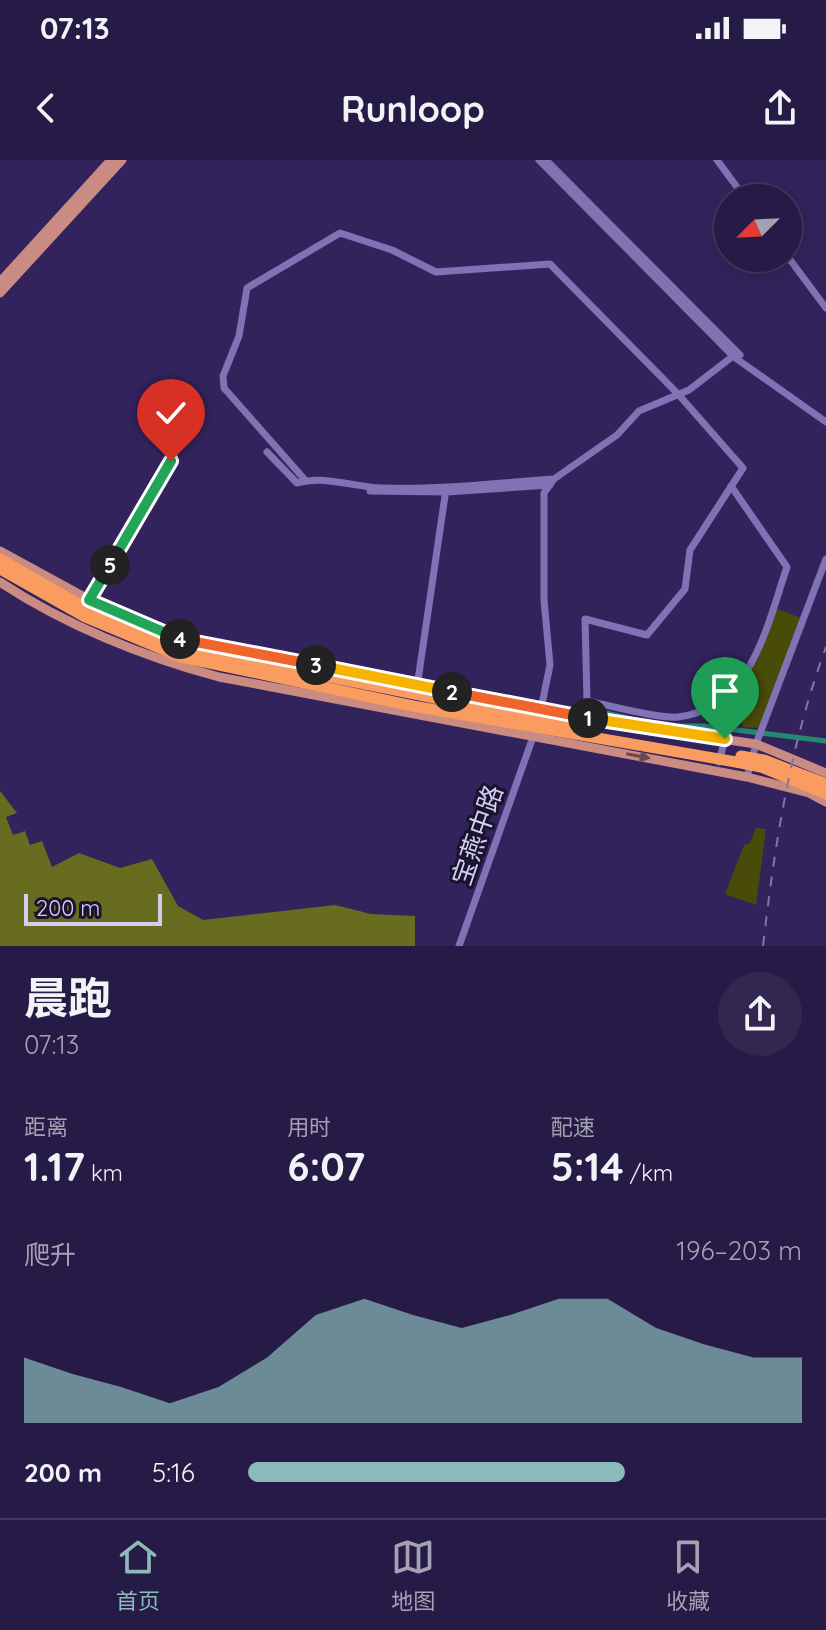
<!DOCTYPE html>
<html lang="zh">
<meta charset="utf-8">
<style>
:root{--surface:#261a46;--page:#322751;--text:#f1f3f6;--muted:#a4a1b3;--line:#42385f;--accent:#8bbbb9}
body{margin:0;font-family:Quicksand,"Noto Sans SC",sans-serif;background:var(--page);color:var(--text);height:100vh;display:flex;flex-direction:column;font-size:30px;white-space:nowrap}
*{box-sizing:border-box;margin:0}
p{font-size:26px;color:var(--muted)}
.icon{flex:none;width:44px;height:44px;fill:none;stroke:currentColor;stroke-width:2;stroke-linecap:round;stroke-linejoin:round}
.map{position:relative;height:786px;overflow:hidden}
.side{display:flex;flex-direction:column;background:var(--surface);flex:1}
.side>*{flex:none}
.needle{width:52px;rotate:246deg}
.tools{position:absolute;left:714px;top:24px;display:grid;gap:16px}
.tools a{display:grid;place-items:center;width:88px;height:88px;border-radius:50%;background:var(--surface);box-shadow:0 4px 20px #0003,0 0 0 2px var(--line);font-size:40px}
.scale{position:absolute;left:24px;bottom:20px;width:138px;box-sizing:border-box;padding-left:8px;border:4px solid #d2cdf1;border-top:0;font-size:22px;line-height:28px;white-space:nowrap;color:#d2cdf1;-webkit-text-stroke:6px #19132d;paint-order:stroke}
.pin{position:absolute;display:grid;place-items:center;width:68px;height:68px;color:#fff;margin:-82px -34px;border-radius:50% 50% 50% 0;rotate:-45deg;box-shadow:0 0 8px #0007}
.pin .icon{rotate:45deg}
.km{position:absolute;width:40px;height:40px;margin:-20px;border-radius:50%;background:#222;color:#fff;font-size:22px;line-height:40px;text-align:center}
.round{display:grid;place-items:center;flex:none;width:84px;height:84px;border-radius:42px;background:var(--page)}
.summary{display:flex;align-items:center;justify-content:space-between;height:136px;padding:0 24px}
h1{font-size:44px;font-weight:700;line-height:60px}
.metrics{display:grid;grid-template-columns:repeat(3,1fr);gap:12px;height:136px;padding:8px 24px}
.metrics div{display:grid;align-content:center}
.metrics b{font-size:40px;font-weight:700}
.metrics small{font-size:22px;font-weight:400}
.metrics p{font-size:22px}
.chart{height:224px;padding:16px 24px}
.chart p{display:flex;justify-content:space-between}
.chart svg{width:100%;height:144px;margin-top:8px;fill:var(--accent);opacity:.7}
ul{padding:0 24px;list-style:none;font-size:26px}
li{display:grid;grid-template-columns:128px 96px 1fr;align-items:center;height:60px}
li i{height:20px;border-radius:10px;background:var(--accent)}
.status{display:flex;justify-content:space-between;align-items:center;height:56px;padding:0 40px;background:var(--surface);direction:ltr}
.status svg{height:22px;fill:currentColor}
header{display:flex;justify-content:space-between;align-items:center;height:104px;padding:0 24px;background:var(--surface);font-size:36px;font-weight:700}
.menu{display:flex;justify-content:space-around;align-items:center;height:112px;border-top:2px solid var(--line);background:var(--surface);font-size:22px;color:var(--muted)}
.menu a{display:grid;justify-items:center;gap:4px}
.menu .current{color:var(--accent)}
.map>svg:first-child{display:block}
</style>
<div class="status"><b>07:13</b><svg viewBox="0 0 49 12"><path d="M0 12V9h3v3zM5 12V6h3v6zM10 12V3h3v9zM15 12V0h3v12zM26 1h20v11H26zM47 4h2v5h-2z"/></svg></div>
<header><svg class="icon" aria-label="back" viewBox="0 0 24 24"><path d="M15 5l-7 7 7 7"/></svg>Runloop<svg class="icon" aria-label="share" viewBox="0 0 24 24"><path d="M12 15V3M7 8l5-5 5 5M5 13v7h14v-7"/></svg></header>
<div class="map">
<svg width="826" height="786" viewBox="0 0 826 786">
<rect width="100%" height="100%" fill="#33235d"/>
<path fill="#494b08" d="M775 448 801 458 762 568 743 567 741 558 725 555 723 548 758 499Z
M756 668 766 669 756 745 725 734 744 685 750 683Z"/>
<path fill="#686c1e" d="M0 631 17 653 6 657 13 675 25 671 30 685 42 681 52 707 79 693 120 708 152 699 178 746 203 760 335 745 371 754 415 756V786H0Z"/>
<g fill="none" stroke-linecap="round" stroke-linejoin="round">
<path stroke="#258970" stroke-width="5" d="M589 549 661 566H704L826 581"/>
<path stroke="#7f73b5" stroke-width="7" d="M539 0 734 197 826 262
M546 0 740 195
M717 0 745 38
M788 97 826 148
M267 292 297 323C325 315 353 327 382 328 439 330 497 323 554 319
M306 321 224 228 223 216 239 176 247 128 340 73 392 90 436 112 550 104 678 234 743 308 690 390 685 429 647 475 585 459 587 541C609 545 659 559 678 557 752 548 767 465 787 407L731 326
M370 331 447 332 550 325
M89 440 171 301
M417 527 446 329
M541 549 550 505 544 440V333L554 319 617 275 639 251 689 230 737 193
M719 602 725 579
M747 617 756 584 826 399
M459 786 533 577"/>
<path stroke="#c98b82" stroke-width="9" d="M0 122 111 0
M0 133 122 0
M0 391 110 451 179 479 626 565 756 584 826 613
M0 422C65 465 144 497 219 517L747 617 809 633 826 642"/>
<path stroke="#fa9b60" stroke-width="11" d="M0 399 89 450 191 489 567 565
M0 409 85 457 181 497 413 546 736 602 761 607 826 634
M741 596 764 600 826 624"/>
<path stroke="#8076a5" stroke-width="2" stroke-dasharray="10 10" stroke-linecap="butt" d="M763 786C775 683 790 585 826 487"/>
</g>
<defs><path id="oneway-solid" d="M-6-.8H1V-3.2L6.5 0L1 3.2V.8H-6Z" transform="scale(2)"/></defs>
<use fill="#684953" href="#oneway-solid" transform="translate(638 596) rotate(11)"/>
<g fill="none" stroke-linecap="round" stroke-linejoin="round">
<defs>
<path id="split-1" d="M588 558 725 579"/>
<path id="split-2" d="M452 532 588 558"/>
<path id="split-3" d="M316 505 452 532"/>
<path id="split-4" d="M180 479 316 505"/>
<path id="split-5" d="M110 405 89 440 180 479"/>
<path id="split-6" d="M110 405 171 301"/>
</defs>
<use href="#split-1" stroke="#fff" stroke-width="16"/>
<use href="#split-2" stroke="#fff" stroke-width="16"/>
<use href="#split-3" stroke="#fff" stroke-width="16"/>
<use href="#split-4" stroke="#fff" stroke-width="16"/>
<use href="#split-5" stroke="#fff" stroke-width="16"/>
<use href="#split-6" stroke="#fff" stroke-width="16"/>
<use href="#split-1" stroke="#f5b400" stroke-width="10"/>
<use href="#split-2" stroke="#f0652b" stroke-width="10"/>
<use href="#split-3" stroke="#f5b400" stroke-width="10"/>
<use href="#split-4" stroke="#f0652b" stroke-width="10"/>
<use href="#split-5" stroke="#22a559" stroke-width="10"/>
<use href="#split-6" stroke="#22a559" stroke-width="10"/>
</g>
<g text-anchor="middle" dominant-baseline="central" stroke-width="6" stroke-linejoin="round" paint-order="stroke">
<g font-size="26" fill="#d2cdf1" stroke="#19132d">
<text transform="translate(477 675) rotate(-71)">宝燕中路</text>
</g>
</g>
</svg>
<div class="tools">
<a><svg class="needle" viewBox="-14 -14 28 28"><path d="M0-13l5 13h-10z" fill="#e53935"/><path d="M0 13l5-13h-10z" fill="#a4a1b3"/></svg></a>
</div>
<div class="scale">200 m</div>
<div class="pin" style="left:725px;top:579px;background:#1e9e55"><svg class="icon" aria-label="arrive" viewBox="0 0 24 24"><path d="M6 21V4h12l-3 4 3 4H6"/></svg></div>
<div class="pin" style="left:171px;top:301px;background:#d93025"><svg class="icon" aria-label="check" viewBox="0 0 24 24"><path d="M5 12l5 5 9-10"/></svg></div>
<b class="km" style="left:588px;top:558px">1</b>
<b class="km" style="left:452px;top:532px">2</b>
<b class="km" style="left:316px;top:505px">3</b>
<b class="km" style="left:180px;top:479px">4</b>
<b class="km" style="left:110px;top:405px">5</b>
</div>
<section class="side">
<div class="summary"><div><h1>晨跑</h1><p>07:13</p></div><a class="round"><svg class="icon" aria-label="share" viewBox="0 0 24 24"><path d="M12 15V3M7 8l5-5 5 5M5 13v7h14v-7"/></svg></a></div>
<div class="metrics">
<div><p>距离</p><b>1.17<small> km</small></b></div>
<div><p>用时</p><b>6:07</b></div>
<div><p>配速</p><b>5:14<small> /km</small></b></div>
</div>
<div class="chart"><p><span>爬升</span>196–203 m</p>
<svg viewBox="0 0 160 44" preserveAspectRatio="none"><path d="M0 44V24L10 29L20 33L30 38L40 33L50 24L60 11L70 6L80 11L90 15L100 11L110 6L120 6L130 15L140 20L150 24L160 24V44z"/></svg>
</div>
<ul>
<li><b>200 m</b>5:16<i style="width:68%"></i></li>
</ul>
</section>
<nav class="menu">
<a class="current"><svg class="icon" aria-label="home" viewBox="0 0 24 24"><path d="M3 11l9-7 9 7M6 9v11h12V9"/></svg>首页</a>
<a><svg class="icon" aria-label="map" viewBox="0 0 24 24"><path d="M3 6l6-2 6 2 6-2v14l-6 2-6-2-6 2zM9 4v14M15 6v14"/></svg>地图</a>
<a><svg class="icon" aria-label="saved" viewBox="0 0 24 24"><path d="M7 4h10v16l-5-4-5 4z"/></svg>收藏</a>
</nav>
